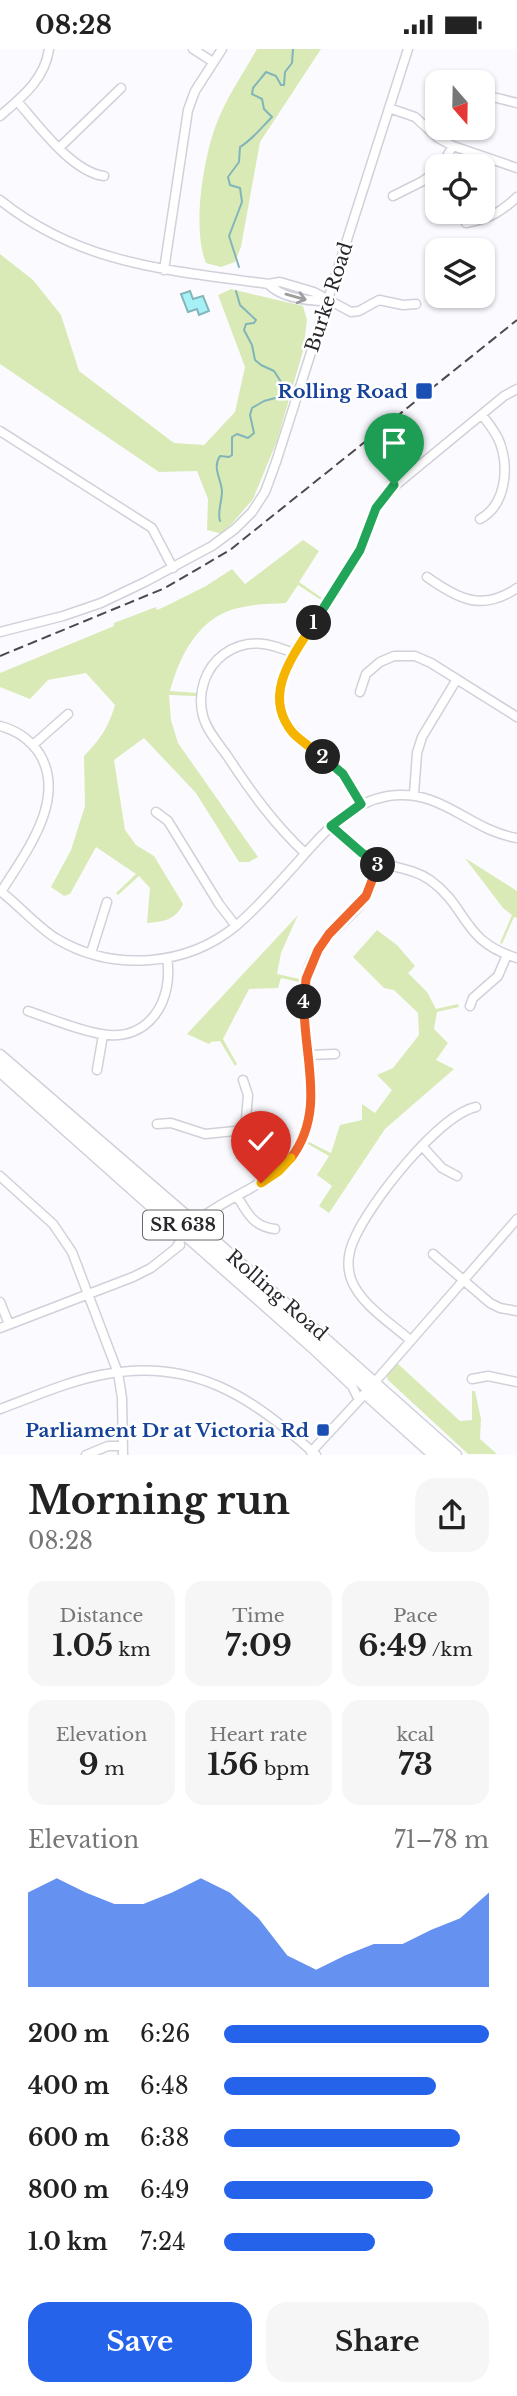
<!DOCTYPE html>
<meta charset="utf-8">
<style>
:root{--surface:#fff;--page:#f6f6f6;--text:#222;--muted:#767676;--accent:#2563eb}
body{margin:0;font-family:"Libre Baskerville",serif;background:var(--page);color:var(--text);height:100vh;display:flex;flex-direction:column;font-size:26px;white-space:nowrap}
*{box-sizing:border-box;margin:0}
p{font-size:23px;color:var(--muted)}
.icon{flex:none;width:38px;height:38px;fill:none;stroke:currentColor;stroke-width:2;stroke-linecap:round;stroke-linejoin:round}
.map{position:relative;height:1406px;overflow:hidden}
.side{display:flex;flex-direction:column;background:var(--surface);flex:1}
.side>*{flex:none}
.needle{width:46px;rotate:160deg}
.buttons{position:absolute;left:425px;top:21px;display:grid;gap:14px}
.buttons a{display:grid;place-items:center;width:70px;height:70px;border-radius:14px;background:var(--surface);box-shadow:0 2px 5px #0004;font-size:35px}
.pin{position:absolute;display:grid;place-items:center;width:60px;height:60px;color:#fff;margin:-72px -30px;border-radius:50% 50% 50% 0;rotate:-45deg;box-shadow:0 0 7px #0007}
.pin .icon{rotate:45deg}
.km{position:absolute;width:35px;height:35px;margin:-18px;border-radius:50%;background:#222;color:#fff;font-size:19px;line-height:35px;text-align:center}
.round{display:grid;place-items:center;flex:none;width:74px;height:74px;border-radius:21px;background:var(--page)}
.summary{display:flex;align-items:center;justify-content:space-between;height:119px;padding:0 28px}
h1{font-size:38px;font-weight:700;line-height:52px}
.figures{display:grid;grid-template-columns:repeat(3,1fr);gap:10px;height:119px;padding:7px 28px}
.figures div{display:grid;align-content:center;border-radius:18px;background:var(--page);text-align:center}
.figures b{font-size:30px;font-weight:700}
.figures small{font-size:19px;font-weight:400}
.figures p{font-size:19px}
.chart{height:196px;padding:14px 28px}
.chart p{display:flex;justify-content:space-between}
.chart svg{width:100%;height:126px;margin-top:7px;fill:var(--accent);opacity:.7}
.cta{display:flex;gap:14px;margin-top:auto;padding:14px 28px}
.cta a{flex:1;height:80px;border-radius:21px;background:var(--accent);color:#fff;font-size:28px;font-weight:700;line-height:80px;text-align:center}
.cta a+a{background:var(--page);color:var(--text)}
ul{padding:0 28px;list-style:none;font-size:23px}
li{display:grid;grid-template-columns:112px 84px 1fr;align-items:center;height:52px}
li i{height:18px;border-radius:9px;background:var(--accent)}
.status{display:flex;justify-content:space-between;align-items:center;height:49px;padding:0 35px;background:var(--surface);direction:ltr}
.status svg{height:19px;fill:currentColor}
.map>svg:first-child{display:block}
</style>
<div class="status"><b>08:28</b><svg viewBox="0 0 49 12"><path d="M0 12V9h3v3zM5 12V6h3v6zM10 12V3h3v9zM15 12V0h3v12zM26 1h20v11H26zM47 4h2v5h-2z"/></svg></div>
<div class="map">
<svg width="517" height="1406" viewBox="0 0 517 1406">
<rect width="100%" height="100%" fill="#fbfbff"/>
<path fill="#d9eab6" d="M257 0H321L260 93 241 198 235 213 221 218 206 214C192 181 203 110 216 76 226 49 243 25 257 0Z
M0 205 33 231 61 266 79 322 174 394 204 396 235 363 245 318 218 246 231 240 303 257 307 271 303 302 277 392 253 450 223 485 207 481 208 450 197 422 159 423 0 315Z
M303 491 319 502 299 533 322 549 321 551 298 536 286 554C268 555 249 555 231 561 196 573 179 609 170 642L197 644 196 647 169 646 171 671 178 694 258 808 249 813H239L196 744 144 689 114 711 125 781 136 796 154 807 183 855C176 871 163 873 147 874L150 839 139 827 118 846 116 844 136 825 96 798 70 845 64 847 51 838 71 801 85 757 84 707C100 691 109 677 115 656L86 624 48 631 30 650 0 638V624L114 577V574L156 558 157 561 164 558 206 537 232 520 245 535Z
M465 809 517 842V869L514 868 502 895 500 894 512 866 503 859Z
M298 866 281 904 277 925 300 930 299 933 281 929 278 939 249 940 223 990 237 1015 235 1017 220 992 211 993 209 995 187 985Z
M377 881 397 896 415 917 408 924 427 943 436 960 458 955 459 958 437 963 434 980 448 994 436 1011 454 1020 385 1080 329 1164 319 1157 332 1137 317 1126 329 1107 306 1094 307 1092 331 1104 340 1076 362 1071V1055L375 1064 392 1041 377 1026 393 1019 419 986 418 964 394 941 384 939 353 908Z
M396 1313 460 1372 472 1371V1342H475L481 1370 480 1390 497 1405H468L388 1331 386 1326Z"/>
<path fill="#a7f1f6" stroke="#81b5b9" stroke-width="2" d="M190 242 193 250 203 247 209 262 199 266 197 260 188 263 181 245Z"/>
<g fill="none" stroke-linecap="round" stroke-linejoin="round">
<path stroke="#81b5b9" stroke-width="2" d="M239 218 229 187 242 153 240 139 230 136 228 128 239 113 240 98C253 90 262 78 272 68L264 60 262 50 252 45 253 39 266 23 276 27 281 36H284L285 23 292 14 293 0
M220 472C217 463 222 453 222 442 221 429 212 419 220 407L229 408 232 406V388L237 385 248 389 254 384 250 366 252 359 264 352 279 348 283 336 274 322 261 316 255 311 252 296 244 281 246 275 254 274 256 271 240 256 236 242"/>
<defs>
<path id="minor" d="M193 0 213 13
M483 41 493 48 517 54
M17 52C38 76 72 123 104 127
M389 59 415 68 438 89 453 97 517 119
M0 67C22 48 45 30 49 0
M59 99 121 39
M441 117 453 97
M393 147 423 132 438 121
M0 151C81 216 169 221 268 235L280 233 314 243 351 263 359 262 379 251 403 256 416 255
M466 174C488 170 500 164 517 148
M164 221 188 61 195 42 222 0
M268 235C282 249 308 252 328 252
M0 382 152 479 173 519
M480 470C506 456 509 419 500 394 496 383 489 375 482 366
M427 528C458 550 482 563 517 539
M0 583 63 567 101 554 145 533 212 497 235 480 252 463 265 443 276 413 408 0
M295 605C271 594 247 588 224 605 205 619 197 644 203 667 207 682 219 695 228 708 251 743 274 775 305 804
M360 643 366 625 380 613 394 607H415L431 614 517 668
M0 677C16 681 30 691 39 704 68 750 25 804 1 843
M33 696 68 665
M414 745 417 704 422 688 457 630
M361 755C355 743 350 732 341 723 307 688 256 674 289 614L360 501 373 464 385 445 504 347 517 340
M156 763 168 772 219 855 236 877
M331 777C344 790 357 804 374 811 392 819 413 819 430 831 469 859 461 892 517 909
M0 842C20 857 36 877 57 890 113 923 187 918 237 876 258 858 277 836 296 815 322 785 348 754 388 747 443 739 468 781 517 789
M91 904 107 853
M470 957 473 949 498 927 507 906
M28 962C52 970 77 981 101 985 149 994 174 951 167 909
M308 1006 335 1005
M97 1021 103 986
M0 1024 174 1179 180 1190
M243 1031 248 1046 245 1081
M157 1075 171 1074 205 1085 245 1081 269 1089 293 1105
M422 1097 442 1119 457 1127
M0 1127 53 1175 72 1203 118 1324 122 1349 123 1406
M237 1147C247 1164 254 1178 275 1180
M187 1189 316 1303 352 1337 357 1347
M176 1199C202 1147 272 1146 300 1095 328 1044 295 986 305 933 314 885 344 881 366 848 373 838 375 825 379 813
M433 1205 490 1254 500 1259 517 1262
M0 1253 9 1275
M0 1279 133 1228 151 1219 180 1196
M410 1291C391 1274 360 1255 351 1230 347 1218 348 1205 353 1193 367 1157 438 1066 476 1058
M472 1330 488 1327 517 1333
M364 1345 432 1406
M0 1360C33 1348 66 1333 101 1326 192 1307 252 1348 316 1406
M311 1403 360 1350 517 1170
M86 1406 108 1397H123"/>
<path id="major" d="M0 1006 196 1175 456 1406
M0 1015 443 1406"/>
</defs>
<use href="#minor" stroke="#d0d1da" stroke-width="11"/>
<use href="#major" stroke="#d0d1da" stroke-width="13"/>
<use href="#minor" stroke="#fff" stroke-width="8"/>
<use href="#major" stroke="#fff" stroke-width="10"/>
<path stroke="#4b4b4f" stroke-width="2" stroke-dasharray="10 5" stroke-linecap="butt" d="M0 607 165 539 230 501 517 271"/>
</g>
<defs><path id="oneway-shaft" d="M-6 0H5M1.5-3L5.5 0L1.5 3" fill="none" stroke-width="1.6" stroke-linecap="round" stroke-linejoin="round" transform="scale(1.75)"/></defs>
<use stroke="#9e9ea0" href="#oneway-shaft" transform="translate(296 248) rotate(16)"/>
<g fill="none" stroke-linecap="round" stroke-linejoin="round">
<defs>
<path id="split-1" d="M314 574 360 501 376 459 394 436"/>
<path id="split-2" d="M314 574C293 607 261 646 293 684 302 693 313 700 323 708"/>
<path id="split-3" d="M323 708 343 725 361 755 331 777 362 804 379 813 378 816"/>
<path id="split-4" d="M304 953 306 930 318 901 329 885 366 847 378 816"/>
<path id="split-5" d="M291 1109C327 1062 303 1006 304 953"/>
<path id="split-6" d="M261 1134 279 1122 291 1109"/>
</defs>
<use href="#split-1" stroke="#fff" stroke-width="14"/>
<use href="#split-2" stroke="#fff" stroke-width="14"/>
<use href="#split-3" stroke="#fff" stroke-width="14"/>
<use href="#split-4" stroke="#fff" stroke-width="14"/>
<use href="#split-5" stroke="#fff" stroke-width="14"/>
<use href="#split-6" stroke="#fff" stroke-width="14"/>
<use href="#split-1" stroke="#22a559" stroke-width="9"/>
<use href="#split-2" stroke="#f5b400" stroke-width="9"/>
<use href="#split-3" stroke="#22a559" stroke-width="9"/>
<use href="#split-4" stroke="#f0652b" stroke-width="9"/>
<use href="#split-5" stroke="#f0652b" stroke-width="9"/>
<use href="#split-6" stroke="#f5b400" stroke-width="9"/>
</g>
<g fill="#1a4fb4" stroke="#fff" stroke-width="2.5">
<rect x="415" y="333" width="18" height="18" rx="3.5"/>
<rect x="316" y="1374" width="14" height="14" rx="3.5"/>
</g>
<g text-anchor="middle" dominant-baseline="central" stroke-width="5" stroke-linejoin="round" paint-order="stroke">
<rect fill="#fff" stroke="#68686b" stroke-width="2" x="143" y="1161.5" width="80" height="29" rx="5"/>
<g font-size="18" font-weight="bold" fill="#28282c">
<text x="183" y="1176">SR 638</text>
</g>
<g font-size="19" fill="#28282c" stroke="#fff">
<text transform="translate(329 248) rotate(-72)">Burke Road</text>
<text transform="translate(277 1246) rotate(41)">Rolling Road</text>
</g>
<g font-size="19" font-weight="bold" fill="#164399" stroke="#fff" text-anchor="end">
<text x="408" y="342">Rolling Road</text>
<text x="309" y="1381">Parliament Dr at Victoria Rd</text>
</g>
</g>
</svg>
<div class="buttons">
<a><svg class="needle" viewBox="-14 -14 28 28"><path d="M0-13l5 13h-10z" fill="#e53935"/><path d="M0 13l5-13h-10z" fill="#767676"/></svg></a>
<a><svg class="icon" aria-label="locate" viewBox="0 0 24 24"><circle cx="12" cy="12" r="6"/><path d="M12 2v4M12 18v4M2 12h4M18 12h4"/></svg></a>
<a><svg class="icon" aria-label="layers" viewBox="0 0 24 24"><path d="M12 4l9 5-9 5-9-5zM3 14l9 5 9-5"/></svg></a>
</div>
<div class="pin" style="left:394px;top:436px;background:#1e9e55"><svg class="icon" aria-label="arrive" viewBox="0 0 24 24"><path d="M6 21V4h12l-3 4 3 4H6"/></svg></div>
<div class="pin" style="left:261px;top:1134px;background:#d93025"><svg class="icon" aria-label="check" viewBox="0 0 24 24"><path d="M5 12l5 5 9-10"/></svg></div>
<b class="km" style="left:314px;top:574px">1</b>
<b class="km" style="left:323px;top:708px">2</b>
<b class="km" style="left:378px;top:816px">3</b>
<b class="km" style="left:304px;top:953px">4</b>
</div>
<section class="side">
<div class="summary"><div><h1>Morning run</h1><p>08:28</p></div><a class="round"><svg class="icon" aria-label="share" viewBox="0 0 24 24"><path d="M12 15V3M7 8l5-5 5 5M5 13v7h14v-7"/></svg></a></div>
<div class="figures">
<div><p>Distance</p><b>1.05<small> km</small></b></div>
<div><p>Time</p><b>7:09</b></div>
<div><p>Pace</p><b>6:49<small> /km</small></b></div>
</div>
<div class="figures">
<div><p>Elevation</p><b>9<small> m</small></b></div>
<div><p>Heart rate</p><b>156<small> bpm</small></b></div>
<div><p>kcal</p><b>73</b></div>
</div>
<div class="chart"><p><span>Elevation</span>71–78 m</p>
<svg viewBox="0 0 160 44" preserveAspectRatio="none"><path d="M0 44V11L10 6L20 11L30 15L40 15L50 11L60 6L70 11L80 20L90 33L100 38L110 33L120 29L130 29L140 24L150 20L160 11V44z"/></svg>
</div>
<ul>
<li><b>200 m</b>6:26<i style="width:100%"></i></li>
<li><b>400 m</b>6:48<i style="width:80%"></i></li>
<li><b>600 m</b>6:38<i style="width:89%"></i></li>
<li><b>800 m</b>6:49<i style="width:79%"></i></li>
<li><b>1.0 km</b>7:24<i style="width:57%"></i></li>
</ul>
<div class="cta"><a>Save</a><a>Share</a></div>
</section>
